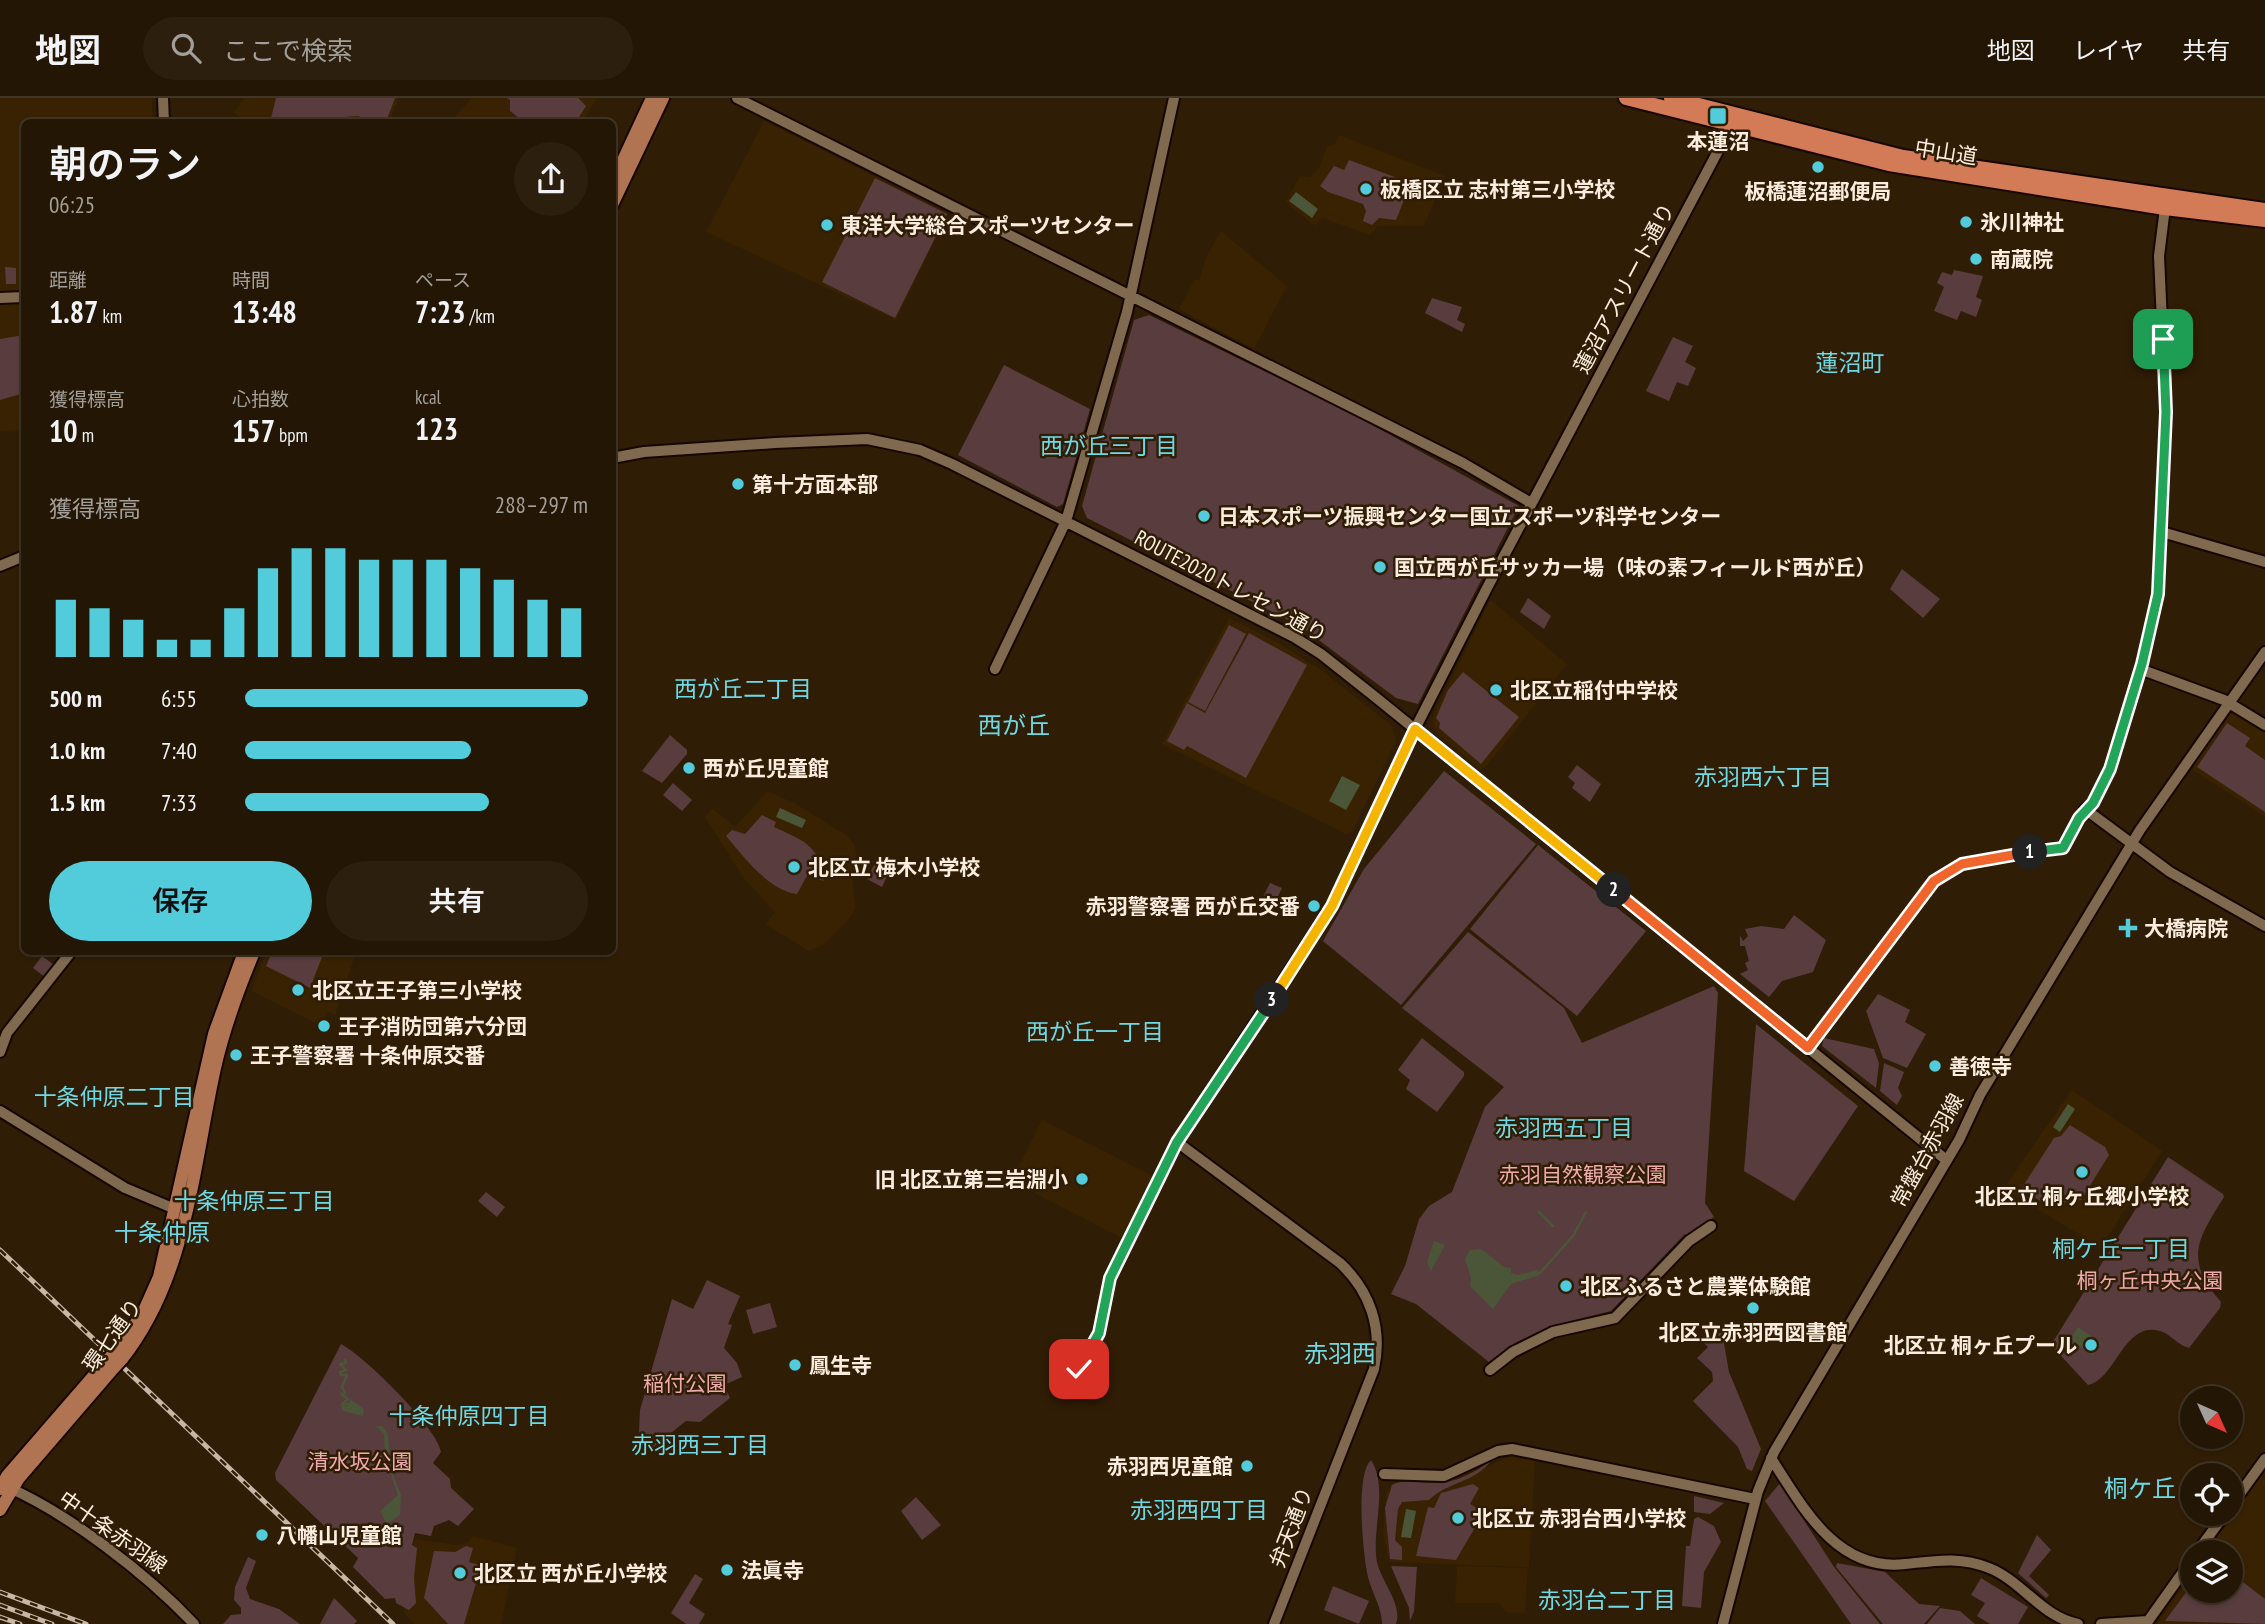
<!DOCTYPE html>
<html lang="ja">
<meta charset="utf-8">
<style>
:root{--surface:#241604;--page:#2c1f0e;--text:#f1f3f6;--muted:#a39f9a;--line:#413526;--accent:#52cbda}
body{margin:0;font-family:"PT Sans Narrow","Noto Sans JP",sans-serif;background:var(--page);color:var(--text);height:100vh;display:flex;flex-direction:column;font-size:26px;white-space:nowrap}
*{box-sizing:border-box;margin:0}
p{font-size:23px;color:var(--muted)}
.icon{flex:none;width:38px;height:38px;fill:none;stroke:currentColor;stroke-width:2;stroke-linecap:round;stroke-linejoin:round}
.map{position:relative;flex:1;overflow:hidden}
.side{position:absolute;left:21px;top:21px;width:595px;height:836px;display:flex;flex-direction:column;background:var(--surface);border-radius:10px;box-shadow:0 2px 5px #0004,0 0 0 2px var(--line)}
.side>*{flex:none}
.needle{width:46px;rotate:135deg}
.buttons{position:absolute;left:2180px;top:1288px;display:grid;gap:14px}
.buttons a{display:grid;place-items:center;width:63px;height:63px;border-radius:50%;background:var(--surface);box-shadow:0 2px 5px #0004,0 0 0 2px var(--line);font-size:35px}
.pin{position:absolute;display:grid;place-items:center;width:60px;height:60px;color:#fff;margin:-30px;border-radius:14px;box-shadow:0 4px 10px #0006}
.km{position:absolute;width:35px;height:35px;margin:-18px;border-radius:50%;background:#222;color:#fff;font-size:19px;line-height:35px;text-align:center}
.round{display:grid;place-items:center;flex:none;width:74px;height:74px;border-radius:37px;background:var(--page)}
.overview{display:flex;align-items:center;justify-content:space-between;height:119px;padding:0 28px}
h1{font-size:38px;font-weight:600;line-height:52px}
.figures{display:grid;grid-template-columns:repeat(3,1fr);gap:10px;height:119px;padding:7px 28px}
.figures div{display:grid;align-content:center}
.figures b{font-size:30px;font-weight:600}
.figures small{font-size:19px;font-weight:400}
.figures p{font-size:19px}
.chart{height:196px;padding:14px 28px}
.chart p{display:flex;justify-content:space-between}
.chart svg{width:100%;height:126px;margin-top:7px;stroke:var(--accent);stroke-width:6}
.primary-button{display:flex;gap:14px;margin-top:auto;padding:14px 28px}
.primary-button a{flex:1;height:80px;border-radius:42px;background:var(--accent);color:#111;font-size:28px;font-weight:600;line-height:80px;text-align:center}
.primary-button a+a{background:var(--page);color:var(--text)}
ul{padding:0 28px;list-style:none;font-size:23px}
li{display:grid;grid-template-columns:112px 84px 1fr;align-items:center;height:52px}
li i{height:18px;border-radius:9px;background:var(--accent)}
header{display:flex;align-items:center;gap:42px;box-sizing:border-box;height:98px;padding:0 35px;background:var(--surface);border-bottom:2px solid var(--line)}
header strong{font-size:33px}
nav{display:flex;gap:38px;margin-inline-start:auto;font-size:24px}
.search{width:490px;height:63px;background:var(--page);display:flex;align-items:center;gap:18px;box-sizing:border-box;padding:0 24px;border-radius:38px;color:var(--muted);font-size:26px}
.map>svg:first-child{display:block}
</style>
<header>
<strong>地図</strong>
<div class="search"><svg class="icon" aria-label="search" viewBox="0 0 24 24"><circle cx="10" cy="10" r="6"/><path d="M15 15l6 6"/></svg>ここで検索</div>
<nav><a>地図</a><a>レイヤ</a><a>共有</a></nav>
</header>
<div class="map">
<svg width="2265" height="1526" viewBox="0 0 2265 1526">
<rect width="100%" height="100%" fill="#301d05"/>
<path fill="#392201" d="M0 0H152L153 24H24V196H0Z
M244 0H399L389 24H250L233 15Z
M472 0H597L582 24H450Z
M764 23 948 115 896 222 706 134Z
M1339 37 1445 78 1424 128H1378L1370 137 1322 120 1315 128 1289 107 1286 103 1300 78 1309 79 1318 72 1327 48 1334 47Z
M1221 133 1287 188 1254 251 1179 211 1194 182H1199L1207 157Z
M0 206H24V332L0 333Z
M1492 503 1567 566 1485 670 1479 671 1435 634 1432 620 1489 504Z
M1229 520 1277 544 1321 572 1392 628 1396 643 1352 734 1346 736 1162 646Z
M2234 615 2265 634V718L2194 673 2193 666 2230 616Z
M768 693 796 706 848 738 854 747 857 758 851 774 856 810 849 821 823 847 809 853 765 826 775 814 745 782 705 719 712 710 735 729Z
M267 854H356L335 917 328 914 321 928 251 893Z
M2072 992 2162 1053 2103 1147 2098 1148 2008 1093 2005 1088Z
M1042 1022 1153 1078 1124 1141 1011 1083Z
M1510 1359 1535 1363 1529 1469 1389 1464 1383 1437 1386 1396 1391 1386 1404 1381 1436 1383 1457 1380Z
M2261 1378 2265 1381V1526H2157L2193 1475V1493H2231V1454H2207Z
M473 1438 517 1450 501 1526H415L405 1516 401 1499 415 1441 457 1447 468 1444Z
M1457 1468 1528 1470 1525 1515 1506 1514 1499 1505H1455Z"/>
<path fill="#583c3e" d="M276 0H395L386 24H372L358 18 345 19 333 24H270Z
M507 0H578L586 8 576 24H524L510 13V2Z
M1349 62 1411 85 1396 122 1379 120 1372 127 1363 123 1366 113 1363 106 1328 94 1320 88 1334 68 1344 72Z
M875 80 947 116 895 220 822 184Z
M5 169 16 170V186H6Z
M1954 172 1983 178 1976 199 1982 202 1976 219 1961 213 1957 222 1934 213 1944 189 1937 185 1942 174 1952 177Z
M1432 200 1462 209 1457 222 1465 226 1462 234 1425 215Z
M1149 217 1349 314 1519 408 1418 606 1396 600 1300 528 1087 420 1082 408 1134 222Z
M24 237V295L0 302V241Z
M1673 239 1693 248 1685 264 1696 270 1688 288 1677 284 1669 303 1646 293Z
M1004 267 1090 311 1063 406 1057 409 958 357Z
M1902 471 1940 501 1923 520 1890 491Z
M1528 500 1551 518 1544 531 1520 514Z
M1229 527 1246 536 1205 613 1188 604Z
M1249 535 1307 567 1246 680 1187 648 1184 652 1167 643 1187 605 1205 615Z
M1463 574 1519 619 1481 666 1439 630 1440 625 1436 620 1448 592Z
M2227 625 2250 640 2245 648 2265 662V714L2197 669Z
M670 637 687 652V656L662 685 642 673Z
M1577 667 1601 686 1590 704 1572 690 1575 685 1568 679Z
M1444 673 1536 746 1401 907 1323 843 1364 771Z
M673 685 692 702 682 713 663 697Z
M762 717 776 724 774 729C804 743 815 745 826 778L823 783 808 776 797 796C768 792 744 759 726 738L732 732 745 736Z
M1538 747 1646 833 1577 918 1470 831Z
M875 765 886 771 888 776 882 789 867 781Z
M1270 785 1282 790 1272 811 1260 805Z
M1794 817 1826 842 1813 874 1782 883 1769 899 1740 876 1748 872 1745 865 1749 863 1745 848H1740V837L1743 843 1748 838 1745 831 1761 828 1784 831Z
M1468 834 1564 910 1582 945 1714 888 1718 895 1705 1105 1714 1119 1688 1138 1685 1136 1611 1213 1551 1228 1515 1245 1489 1264 1416 1206 1391 1196 1405 1168 1419 1121 1429 1108 1452 1094 1485 1009 1504 989 1402 910Z
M272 854H324L310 890 266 868Z
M42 858 54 867 45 879 33 870Z
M1878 896 1910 912 1905 924 1926 936 1907 970 1883 960 1866 913Z
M1756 926 1858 1008 1794 1103 1744 1073Z
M1422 940 1464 974V978L1437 1014 1406 991 1410 982 1398 972Z
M1824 940 1874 951 1879 965 1876 990 1822 948Z
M1884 965 1904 974 1898 990 1902 998 1897 1007 1880 993Z
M2070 1027 2105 1049 2109 1057 2081 1102 2055 1106 2052 1110 2021 1091 2054 1040 2061 1038Z
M2168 1059 2223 1096 2224 1099C2197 1142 2184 1162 2221 1204L2220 1210 2189 1250C2177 1247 2171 1236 2160 1233 2124 1222 2116 1281 2088 1287L2051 1247Z
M486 1094 505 1109 497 1119 478 1103Z
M707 1182 740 1198 728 1226 732 1227 724 1250 737 1265 742 1279 724 1287 730 1300 700 1324 686 1323 651 1351 638 1354 640 1312 672 1201 693 1211Z
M770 1205 777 1229 753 1236 746 1212Z
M1722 1234 1729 1274 1761 1351 1752 1373 1747 1371 1738 1349 1693 1303 1713 1283 1712 1274 1697 1260 1708 1249 1700 1241Z
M341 1246C363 1257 438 1330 441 1354L433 1365 450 1381 451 1390 474 1411 458 1428 449 1422 434 1428 431 1438 415 1435 412 1447 417 1450 414 1480 416 1505 409 1512 396 1505 395 1500 385 1501 353 1469 358 1460 276 1382 275 1375Z
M1371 1362C1389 1390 1371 1432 1377 1464 1381 1483 1403 1507 1396 1526H1382C1382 1510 1372 1495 1368 1479 1363 1457 1355 1377 1371 1362Z
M1492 1362C1473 1386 1449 1383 1429 1402L1402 1404 1398 1411 1395 1442 1402 1449V1462L1390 1461 1385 1410 1392 1387C1405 1380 1421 1386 1435 1385 1457 1385 1475 1374 1492 1362Z
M1780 1385 1834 1469 1880 1526H1851L1765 1403Z
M1473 1386 1479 1390 1470 1406 1484 1414 1456 1462 1416 1458 1428 1409 1434 1410 1441 1395Z
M1694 1398 1724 1405 1710 1416 1694 1414Z
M916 1399 941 1427 922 1442 901 1413Z
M1698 1419 1714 1428 1721 1444 1704 1474 1701 1510 1682 1508 1686 1448H1690L1694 1421Z
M2037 1437 2051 1452 2029 1478 2049 1497 2046 1500 2018 1475Z
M466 1448 473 1450 469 1464 479 1467V1475L464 1526H448L424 1500 434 1453 455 1454Z
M248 1459 256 1463 246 1490 250 1501 279 1511 300 1526H223L231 1517 241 1516V1510L234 1502 235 1489Z
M1837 1465 1885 1474 1919 1506 1940 1508 1924 1526H1883L1836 1469Z
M1391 1468 1417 1469 1414 1513 1410 1523 1409 1510Z
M2231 1475 2265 1501V1526L2165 1523 2193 1485V1493H2231Z
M695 1476 703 1481 689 1505 705 1516 699 1526H686L671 1515Z
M1981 1480 2028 1509 2018 1526H1990L1977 1518 1985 1505 1971 1497Z
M1333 1488 1369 1503 1359 1526 1324 1512Z
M334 1500 357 1523 354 1526H320Z
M1940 1510 1960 1513 1975 1526H1927Z"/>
<path fill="#4b5638" d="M1296 94 1318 111 1312 120 1289 103Z
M1342 678 1360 687 1346 712 1329 703Z
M780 710 806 722 802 730 776 719Z
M2068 1006 2075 1011 2060 1034 2053 1029Z
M1434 1143 1445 1147 1431 1173 1427 1164Z
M1481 1151 1504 1169 1511 1170V1175L1518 1177 1538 1172 1540 1177 1511 1186 1493 1211 1470 1188 1471 1180 1465 1161 1470 1152Z
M2078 1229 2101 1245 2093 1257 2070 1241Z
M350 1301 364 1311 363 1318 343 1313 341 1307 348 1308Z
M376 1328H382L388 1336 390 1369 401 1397 400 1417 387 1426 380 1413 398 1397 385 1359 384 1336Z
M1406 1411 1416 1413 1411 1440 1401 1439Z"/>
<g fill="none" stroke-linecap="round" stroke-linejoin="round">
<path stroke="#4b5638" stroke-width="2.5" d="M1539 1114 1553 1128
M1540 1175 1573 1138 1586 1114
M345 1262 346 1265 340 1266 346 1272 340 1274 341 1277H347L342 1289 345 1295 341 1296 348 1301 342 1306H348"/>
<defs>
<path id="secondary" d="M163 0 164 24
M737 0 1463 365 1531 405
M0 200 24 199
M612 360 644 354 775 345 867 341 920 352 952 366 1294 539 1321 556 1374 598 1945 1061
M2162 434 2265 464
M0 468 24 458
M995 571 1066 423 1127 214 1174 0
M2140 571 2224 602 2265 627
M2085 711 2170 774 2265 828
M1808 950 1934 783 1962 766 2063 749 2079 720 2093 705 2110 671 2142 566 2158 496 2166 314 2159 158 2165 110
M0 954 7 935 71 854
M0 1013 125 1090 175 1111
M1177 1044 1340 1165C1370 1193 1383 1230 1374 1271L1274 1526
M1079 1271 1099 1235 1110 1180 1177 1044 1332 808 1415 631 1486 492 1727 36 1731 22
M1490 1272 1513 1254 1553 1234 1615 1220 1689 1143 1711 1128
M1771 1360C1802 1408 1836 1474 1905 1466 1934 1463 1960 1458 1989 1470 2022 1483 2042 1519 2078 1526
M1384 1376 1444 1378 1498 1353 1512 1351 1755 1401
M5 1388C68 1415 147 1476 194 1526
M2231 1408 2265 1361
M2197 1454 2225 1416
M1723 1526 1758 1393 1774 1354 1959 1042 1980 997 2140 732 2265 554
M2101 1526 2148 1523
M2146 1526 2193 1460"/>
<path id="primary" d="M612 86 652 0
M612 107 663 0
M114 1255 143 1215 159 1179 214 936 244 854
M122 1261C187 1179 193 1069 215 970 224 930 238 892 254 854
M0 1391 7 1378 104 1266
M0 1412 19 1380 111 1273"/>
<path id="highway" d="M1626 0 1889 66 2165 110 2265 122
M1671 0 1903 59 2265 112"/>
</defs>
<use href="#secondary" stroke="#170700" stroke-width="14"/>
<use href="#primary" stroke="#170700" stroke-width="16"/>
<use href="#highway" stroke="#170700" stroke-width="18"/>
<use href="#secondary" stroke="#7f694f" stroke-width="10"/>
<use href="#primary" stroke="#b17453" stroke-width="12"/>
<use href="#highway" stroke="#d37b56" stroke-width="14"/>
<defs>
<path id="rail" d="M0 1152 393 1526
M0 1494 86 1526
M0 1507 52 1526
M0 1519 20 1526"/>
</defs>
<use href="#rail" stroke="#c6b7a7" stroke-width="5"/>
<use href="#rail" stroke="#301d05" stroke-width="2.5" stroke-dasharray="8" stroke-linecap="butt"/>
<defs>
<path id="primary-bridge" d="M104 1266 114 1255
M111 1273 122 1261"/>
</defs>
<use href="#primary-bridge" stroke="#170700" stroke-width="16" stroke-linecap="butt"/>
<use href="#primary-bridge" stroke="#b17453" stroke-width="12"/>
</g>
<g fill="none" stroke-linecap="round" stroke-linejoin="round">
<defs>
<path id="split-1" d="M2030 754 2063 750 2079 720 2093 705 2110 671 2142 566 2158 496 2166 314 2163 241"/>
<path id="split-2" d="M1614 792 1808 950 1934 783 1962 766 2030 754"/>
<path id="split-3" d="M1272 902 1332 808 1415 631 1614 792"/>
<path id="split-4" d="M1079 1271 1099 1235 1110 1180 1177 1044 1272 902"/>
</defs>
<use href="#split-1" stroke="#fff" stroke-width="14"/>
<use href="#split-2" stroke="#fff" stroke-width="14"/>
<use href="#split-3" stroke="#fff" stroke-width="14"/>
<use href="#split-4" stroke="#fff" stroke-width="14"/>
<use href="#split-1" stroke="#22a559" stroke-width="9"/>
<use href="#split-2" stroke="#f0652b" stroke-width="9"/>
<use href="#split-3" stroke="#f5b400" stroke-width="9"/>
<use href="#split-4" stroke="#22a559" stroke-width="9"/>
</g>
<g fill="#52cbda" stroke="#301d05" stroke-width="2.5">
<rect x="1709" y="9" width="18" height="18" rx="3.5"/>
<circle cx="1818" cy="69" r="7"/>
<circle cx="1366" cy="91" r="7"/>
<circle cx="1966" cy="124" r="7"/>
<circle cx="827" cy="127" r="7"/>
<circle cx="1976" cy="161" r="7"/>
<circle cx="738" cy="386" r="7"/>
<circle cx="1204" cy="418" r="7"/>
<circle cx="1380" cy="469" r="7"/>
<circle cx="1496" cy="592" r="7"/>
<circle cx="689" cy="670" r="7"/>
<circle cx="794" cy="769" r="7"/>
<circle cx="1314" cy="808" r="7"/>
<path d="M2124.5 819.5h7v7h7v7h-7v7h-7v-7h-7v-7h7z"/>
<circle cx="298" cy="892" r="7"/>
<circle cx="324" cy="928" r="7"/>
<circle cx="236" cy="957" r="7"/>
<circle cx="1935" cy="968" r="7"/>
<circle cx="2082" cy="1074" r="7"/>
<circle cx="1082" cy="1081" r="7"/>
<circle cx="1566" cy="1188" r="7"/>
<circle cx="1753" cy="1210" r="7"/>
<circle cx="2091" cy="1247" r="7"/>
<circle cx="795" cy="1267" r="7"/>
<circle cx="1247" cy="1368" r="7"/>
<circle cx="1458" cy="1420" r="7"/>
<circle cx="262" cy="1437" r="7"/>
<circle cx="727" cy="1472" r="7"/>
<circle cx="460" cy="1475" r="7"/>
</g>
<g text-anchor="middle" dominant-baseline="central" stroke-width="5" stroke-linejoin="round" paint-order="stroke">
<g font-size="21" font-weight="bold" fill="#faeddf" stroke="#301d05" text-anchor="start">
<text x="1718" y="43" text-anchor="middle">本蓮沼</text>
<text x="1380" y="91">板橋区立 志村第三小学校</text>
<text x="1818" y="93" text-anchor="middle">板橋蓮沼郵便局</text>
<text x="1980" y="124">氷川神社</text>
<text x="841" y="127">東洋大学総合スポーツセンター</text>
<text x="1990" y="161">南蔵院</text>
<text x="752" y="386">第十方面本部</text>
<text x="1218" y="418">日本スポーツ振興センター国立スポーツ科学センター</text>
<text x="1394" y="469">国立西が丘サッカー場（味の素フィールド西が丘）</text>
<text x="1510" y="592">北区立稲付中学校</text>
<text x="703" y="670">西が丘児童館</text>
<text x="808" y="769">北区立 梅木小学校</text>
<text x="1300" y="808" text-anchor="end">赤羽警察署 西が丘交番</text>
<text x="2144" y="830">大橋病院</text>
<text x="312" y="892">北区立王子第三小学校</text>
<text x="338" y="928">王子消防団第六分団</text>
<text x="250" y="957">王子警察署 十条仲原交番</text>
<text x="1949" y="968">善徳寺</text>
<text x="1068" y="1081" text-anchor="end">旧 北区立第三岩淵小</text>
<text x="2082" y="1098" text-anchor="middle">北区立 桐ヶ丘郷小学校</text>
<text x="1580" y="1188">北区ふるさと農業体験館</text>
<text x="1753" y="1234" text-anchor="middle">北区立赤羽西図書館</text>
<text x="2077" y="1247" text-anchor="end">北区立 桐ヶ丘プール</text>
<text x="809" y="1267">鳳生寺</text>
<text x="1233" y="1368" text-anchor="end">赤羽西児童館</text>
<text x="1472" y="1420">北区立 赤羽台西小学校</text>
<text x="276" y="1437">八幡山児童館</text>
<text x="741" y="1472">法眞寺</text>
<text x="474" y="1475">北区立 西が丘小学校</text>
</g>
<g font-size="21" fill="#faeddf" stroke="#301d05">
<text transform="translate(1946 54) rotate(9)">中山道</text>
<text transform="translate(1624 190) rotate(-62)">蓮沼アスリート通り</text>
<text transform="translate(1231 488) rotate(28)">ROUTE2020トレセン通り</text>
<text transform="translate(1927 1052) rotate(-61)">常盤台赤羽線</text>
<text transform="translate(112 1237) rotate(-54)">環七通り</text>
<text transform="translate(1291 1429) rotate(-69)">弁天通り</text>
<text transform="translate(113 1434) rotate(35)">中十条赤羽線</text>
</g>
<g font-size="21" fill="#eeaaad" stroke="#301d05">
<text x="1583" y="1076">赤羽自然観察公園</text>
<text x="2150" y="1182">桐ヶ丘中央公園</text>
<text x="685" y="1285">稲付公園</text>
<text x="360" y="1363">清水坂公園</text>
</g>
<g font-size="23" fill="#6ed9e6" stroke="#301d05">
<text x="1850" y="264">蓮沼町</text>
<text x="1109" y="347">西が丘三丁目</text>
<text x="743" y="590">西が丘二丁目</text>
<text x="1763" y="678">赤羽西六丁目</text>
<text x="1095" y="933">西が丘一丁目</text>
<text x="114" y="998">十条仲原二丁目</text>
<text x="1564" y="1029">赤羽西五丁目</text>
<text x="254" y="1102">十条仲原三丁目</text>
<text x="2121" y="1150">桐ケ丘一丁目</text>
<text x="469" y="1317">十条仲原四丁目</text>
<text x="700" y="1346">赤羽西三丁目</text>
<text x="1199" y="1411">赤羽西四丁目</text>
<text x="1607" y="1501">赤羽台二丁目</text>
</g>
<g font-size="24" fill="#6ed9e6" stroke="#301d05">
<text x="1014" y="627">西が丘</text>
<text x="162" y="1134">十条仲原</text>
<text x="1340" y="1255">赤羽西</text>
<text x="2140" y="1390">桐ケ丘</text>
</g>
</g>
</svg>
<div class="buttons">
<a><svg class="needle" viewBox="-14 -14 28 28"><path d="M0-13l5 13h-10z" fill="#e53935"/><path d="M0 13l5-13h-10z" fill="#a39f9a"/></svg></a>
<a><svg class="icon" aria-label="locate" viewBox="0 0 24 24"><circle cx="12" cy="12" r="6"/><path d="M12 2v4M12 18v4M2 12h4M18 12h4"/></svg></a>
<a><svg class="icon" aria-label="layers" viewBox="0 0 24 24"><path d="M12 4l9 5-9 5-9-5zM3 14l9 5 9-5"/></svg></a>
</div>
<div class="pin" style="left:2163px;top:241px;background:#1e9e55"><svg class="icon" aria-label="arrive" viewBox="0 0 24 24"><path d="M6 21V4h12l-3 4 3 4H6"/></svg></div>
<div class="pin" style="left:1079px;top:1271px;background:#d93025"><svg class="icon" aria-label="check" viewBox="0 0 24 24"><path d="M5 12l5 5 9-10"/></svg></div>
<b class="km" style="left:2030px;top:754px">1</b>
<b class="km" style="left:1614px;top:792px">2</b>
<b class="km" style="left:1272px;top:902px">3</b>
<section class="side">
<div class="overview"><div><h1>朝のラン</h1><p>06:25</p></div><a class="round"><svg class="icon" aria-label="share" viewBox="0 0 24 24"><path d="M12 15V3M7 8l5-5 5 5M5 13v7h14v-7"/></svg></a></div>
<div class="figures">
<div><p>距離</p><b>1.87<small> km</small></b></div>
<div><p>時間</p><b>13:48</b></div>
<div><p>ペース</p><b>7:23<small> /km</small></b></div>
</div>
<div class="figures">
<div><p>獲得標高</p><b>10<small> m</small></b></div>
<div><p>心拍数</p><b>157<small> bpm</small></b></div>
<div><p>kcal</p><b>123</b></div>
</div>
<div class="chart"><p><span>獲得標高</span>288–297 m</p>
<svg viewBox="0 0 160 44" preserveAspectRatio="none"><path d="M5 44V24M15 44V27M25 44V31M35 44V38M45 44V38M55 44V27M65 44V13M75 44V6M85 44V6M95 44V10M105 44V10M115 44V10M125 44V13M135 44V17M145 44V24M155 44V27"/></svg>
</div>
<ul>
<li><b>500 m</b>6:55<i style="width:100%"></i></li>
<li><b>1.0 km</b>7:40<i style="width:66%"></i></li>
<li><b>1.5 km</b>7:33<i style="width:71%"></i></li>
</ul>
<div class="primary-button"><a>保存</a><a>共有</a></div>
</section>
</div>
